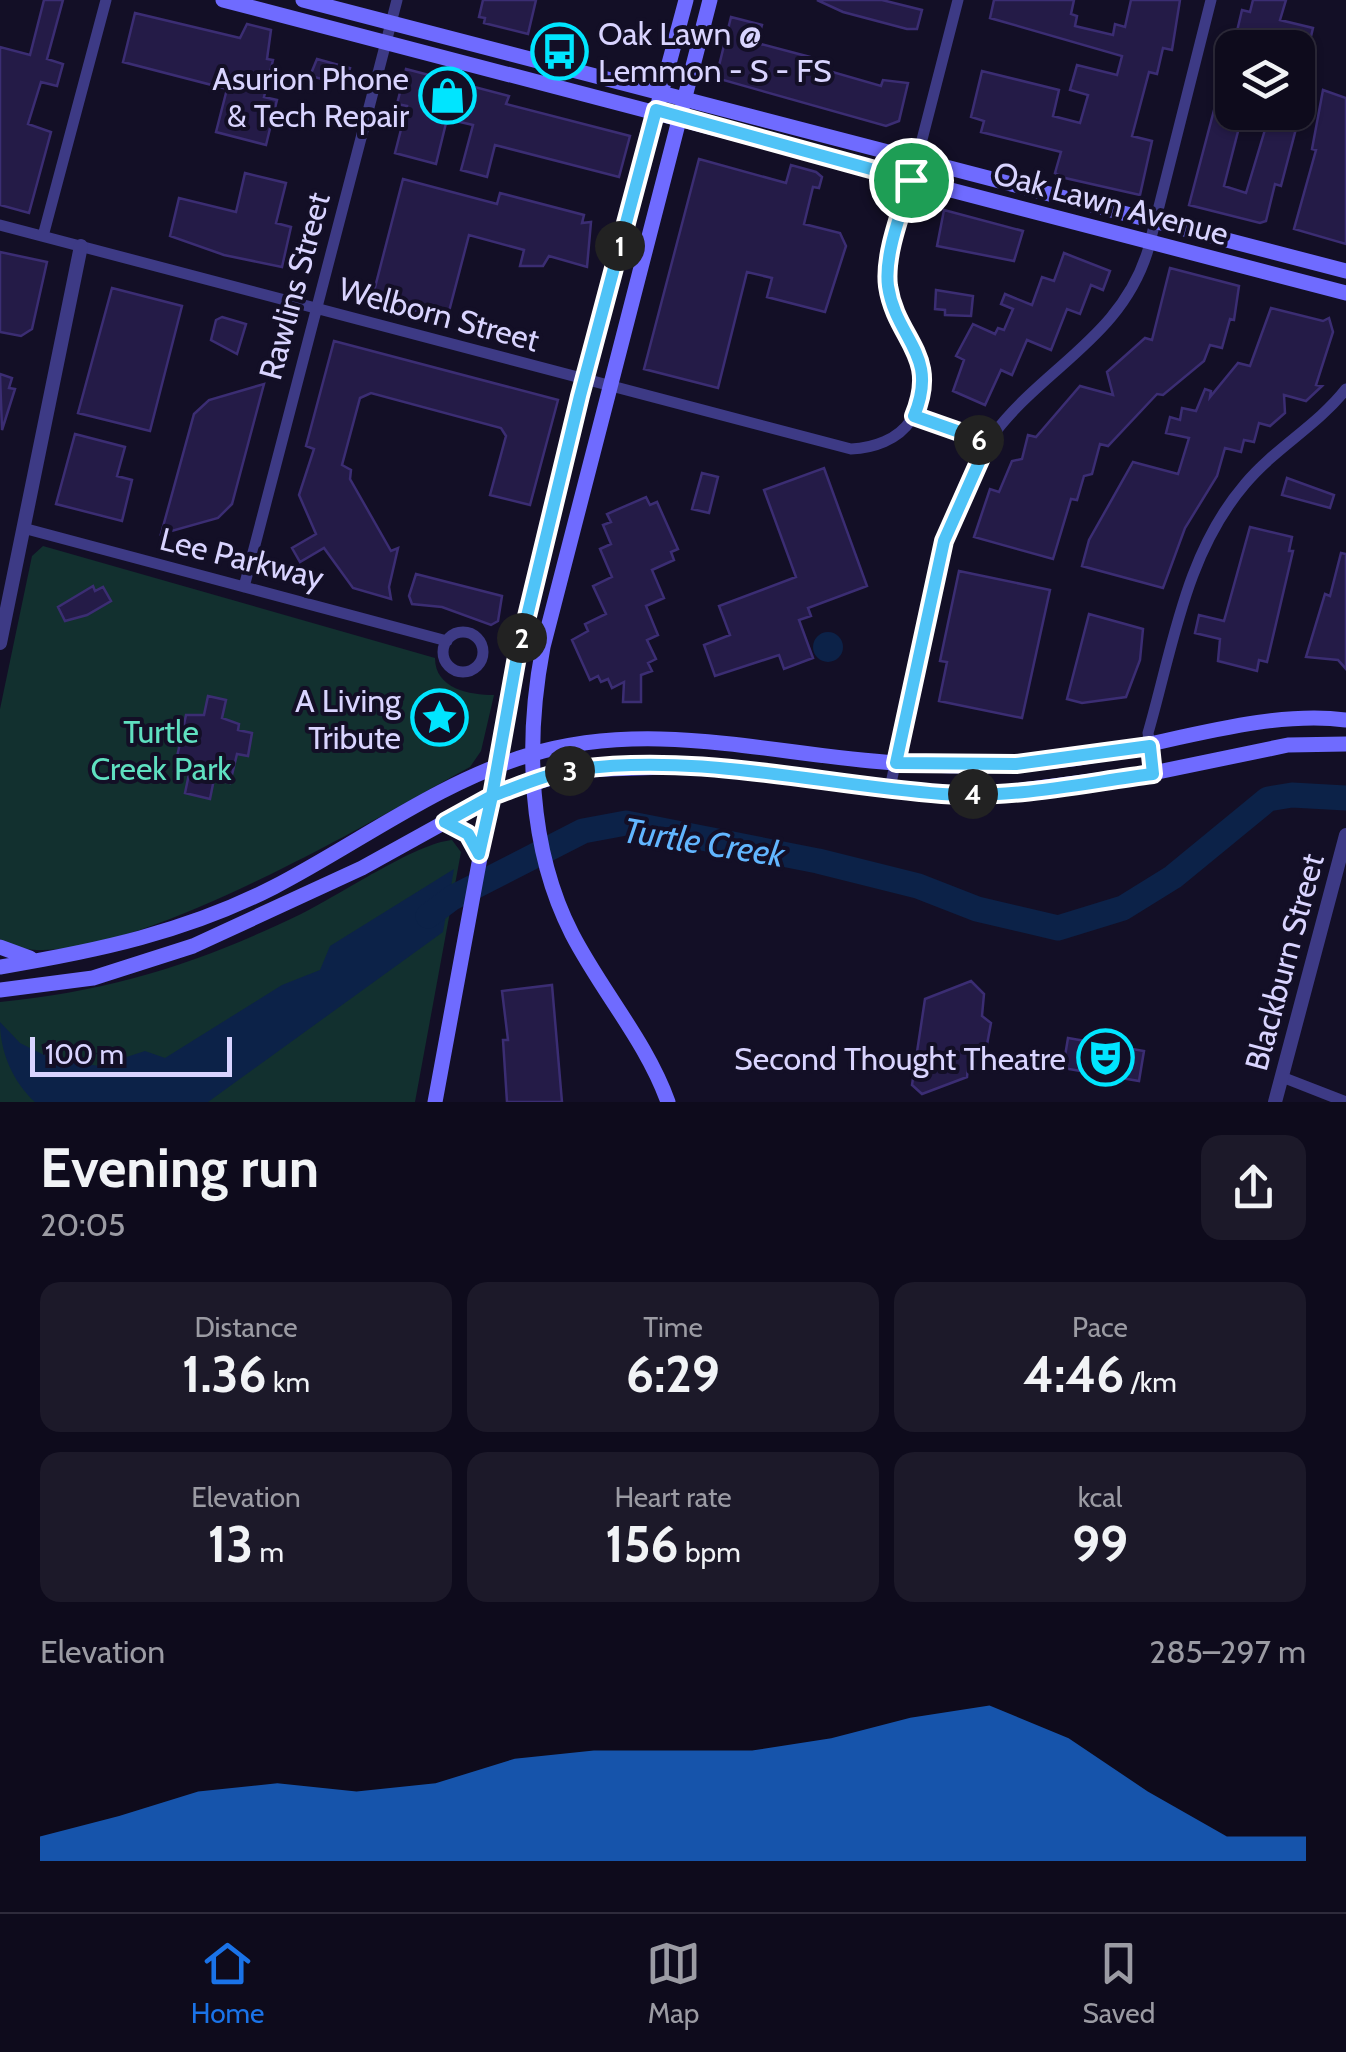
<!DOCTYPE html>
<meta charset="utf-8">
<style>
:root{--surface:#0e0b1c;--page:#1c1929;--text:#f1f3f6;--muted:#9b9ba3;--line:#2e2b3b;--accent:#1a73e8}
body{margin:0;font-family:Cabin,sans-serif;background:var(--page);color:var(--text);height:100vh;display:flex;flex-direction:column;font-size:38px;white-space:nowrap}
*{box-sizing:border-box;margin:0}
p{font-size:32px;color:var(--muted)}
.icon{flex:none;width:55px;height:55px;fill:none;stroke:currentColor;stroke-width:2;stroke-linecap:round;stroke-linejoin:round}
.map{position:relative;height:1102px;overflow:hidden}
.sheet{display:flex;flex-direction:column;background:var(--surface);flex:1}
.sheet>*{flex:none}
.buttons{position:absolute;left:1215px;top:30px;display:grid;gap:20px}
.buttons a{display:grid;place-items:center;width:100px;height:100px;border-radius:20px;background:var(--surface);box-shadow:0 2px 8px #0004,0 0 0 2px var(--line);font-size:50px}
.scale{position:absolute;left:30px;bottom:25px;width:202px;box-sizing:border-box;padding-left:10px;border:5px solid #d9d4ff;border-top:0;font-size:28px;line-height:35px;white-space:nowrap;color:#d9d4ff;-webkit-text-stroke:8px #130f26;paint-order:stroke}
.pin{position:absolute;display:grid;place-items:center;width:85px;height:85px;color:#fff;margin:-42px;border:5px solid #fff;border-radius:50%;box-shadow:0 2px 10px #0007}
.km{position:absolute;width:50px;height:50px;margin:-25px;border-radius:50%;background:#222;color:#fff;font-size:28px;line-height:50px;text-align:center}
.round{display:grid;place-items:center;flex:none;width:105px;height:105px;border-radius:20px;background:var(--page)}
.summary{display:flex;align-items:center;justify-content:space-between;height:170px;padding:0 40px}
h1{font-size:55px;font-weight:800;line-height:75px}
.metrics{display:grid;grid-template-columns:repeat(3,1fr);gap:15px;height:170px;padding:10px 40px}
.metrics div{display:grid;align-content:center;border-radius:20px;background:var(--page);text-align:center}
.metrics b{font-size:50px;font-weight:800}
.metrics small{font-size:28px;font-weight:400}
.metrics p{font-size:28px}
.chart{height:280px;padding:20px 40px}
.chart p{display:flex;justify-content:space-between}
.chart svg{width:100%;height:180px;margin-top:10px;fill:var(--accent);opacity:.7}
.tabs{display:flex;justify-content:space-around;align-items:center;height:140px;border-top:2px solid var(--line);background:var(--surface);font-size:28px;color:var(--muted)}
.tabs a{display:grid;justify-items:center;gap:5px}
.tabs .selected{color:var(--accent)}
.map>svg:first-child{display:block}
</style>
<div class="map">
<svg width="1346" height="1102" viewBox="0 0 1346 1102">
<rect width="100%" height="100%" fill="#130f26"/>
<path fill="#12302f" d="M43 546 435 658C435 689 470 695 494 695L481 751 470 767C388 811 82 997 0 939V709L32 556Z
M452 840 461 852 415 1102H0V1002C115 990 197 964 301 914 338 896 416 843 452 840Z"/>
<path fill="#0c2248" d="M813 647a15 15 0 1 1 30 0a15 15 0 1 1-30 0Z
M454 869 443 932 208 1102H35C13 1082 0 1052 0 1022L20 1043 50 1058 99 1066 145 1051 165 1058 282 985 320 970 330 946Z"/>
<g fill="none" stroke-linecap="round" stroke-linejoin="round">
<path stroke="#0c2248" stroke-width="25" d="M428 916 452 898 583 831 626 823 818 861 918 886 977 909 1058 928 1123 908 1173 877 1268 799 1292 795 1346 798"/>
</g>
<path fill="#241b47" stroke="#3b2d73" stroke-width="2.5" d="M44 0H63L47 59 63 64 57 86 41 82 28 124 51 132 29 213 0 205V47L30 55Z
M483 0H536L528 34 484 23 485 18 479 17Z
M817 0H882L922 10 917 29H907L843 12Z
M994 0H1074L1071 14 1077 16 1075 26 1113 35 1115 24 1125 27 1131 0H1180L1172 50 1163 48 1157 74 1149 72 1132 136 1152 141 1140 195 1065 178 1055 173 1061 152 981 132 984 121 971 117 982 71 1059 90 1053 116 1080 123 1088 95 1070 90 1077 65 1117 75 1122 56 990 18Z
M1253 0H1286L1280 20 1313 28 1302 74H1298V48H1233L1242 10 1250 12Z
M135 13 240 38 247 24 271 30 267 59 273 60 264 97 277 100 266 145 216 132 227 89 123 62Z
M731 17 762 25 757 43 810 57 808 65 881 86 883 80 908 83 899 121 886 126 716 78Z
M317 59 350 68 345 85 310 76Z
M406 69 509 96 506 104 630 136 619 177 495 145 487 177 461 170 473 125 447 119 436 164 395 153 407 106 397 104Z
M1223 76 1232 78V112H1243L1224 186 1246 193 1270 113 1298 121 1281 186 1275 184 1266 221 1260 223 1189 205Z
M1323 90 1346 98V244L1294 229 1316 150 1312 149Z
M699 159 786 183 791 165 816 172 822 177 819 188 813 187 804 224 840 233 846 246 825 312 767 297 772 278 747 272 718 388 644 369Z
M245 173 286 183 276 223 291 227 282 267 224 255 170 236 179 198 236 212Z
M403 179 497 204 500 193 584 215 582 223 591 222 587 267 549 256 543 266H520L524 250 469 235 447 319 372 299Z
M944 210 1023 231 1014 261 937 246Z
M0 252 47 262 32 329 21 336 0 332Z
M1064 253 1110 271 1103 290 1091 285 1080 314 1067 309 1051 350 1027 340 1012 375 1001 370 985 405 953 391 964 360 956 356 973 324 995 334 998 328 1004 330 1013 309 1001 304 1005 294 1032 305 1042 277 1054 281Z
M1170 268 1239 286 1234 320 1230 319 1222 348 1210 345 1204 361 1163 395 1157 394 1108 446 1100 444 1092 474 1084 476 1077 500 1071 499 1053 559 974 537 990 489 999 492 1012 461 1022 459 1028 435 1036 437 1080 386 1113 395 1107 372 1145 338 1152 340Z
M112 288 182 306 150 431 78 413Z
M936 290 973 296 971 316 945 315V310L935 309Z
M1271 308 1323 321 1329 318 1333 332 1316 385 1322 386 1306 401 1284 395 1285 413 1270 426 1259 423 1254 442 1244 440 1241 452 1225 448 1217 476 1185 528 1163 588 1082 566 1089 540 1133 462 1178 474 1189 438 1166 433 1170 417 1180 420 1182 408 1196 411 1205 389 1211 391 1210 397 1238 363 1250 366Z
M222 317 246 324 237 354 211 340 216 320Z
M334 341 558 400 530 505 490 495 506 436 501 428 371 393 360 398 342 465 351 470 350 479 391 551 398 548 389 587 391 599 353 588 324 548 300 562 292 548 316 534 299 495 314 449 306 446Z
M0 374 12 378 9 388 15 389 2 430Z
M264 384 232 504 218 518 161 534 194 414 209 400Z
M75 434 125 447 117 476 132 480 122 521 56 504Z
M824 468 867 586 808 608 811 616 799 620 813 658 784 669 779 655 715 676 704 645 730 635 719 606 796 577 764 490Z
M702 473 718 477 709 513 692 509Z
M1287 478 1334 495 1330 508 1282 495Z
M646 497 650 505 657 502 678 549 671 552 674 560 652 570 664 598 646 606 658 635 647 640 656 659 648 663 652 671 641 675V702H623L624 682 612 688 608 679 601 682 598 676 590 680 572 640 588 631 585 624 606 614 593 586 612 577 600 549 611 544 603 525 611 522 607 514Z
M1250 527 1292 537 1289 551H1293L1267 662 1259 660 1257 671 1218 661 1220 639 1195 633 1199 615 1224 621Z
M1341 553 1346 554V669L1338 660 1306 657 1325 594 1330 596Z
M959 571 1050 590 1022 718 939 701 947 662 940 661Z
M416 574 502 596 498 621 491 625 442 607 412 604 409 596Z
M93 586 95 591 103 587 111 601 87 615 65 621 58 607Z
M1089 614 1143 629 1140 660 1126 697 1082 703 1067 699Z
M208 696 226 700 222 718 239 724 238 730 252 733 248 756 237 754 230 783 214 779 210 799 185 793 189 774 174 771 186 715H204Z
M971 981 984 994 982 1016 991 1023 986 1050 969 1056 967 1077 922 1094 912 1085 925 999Z
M552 985 562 1102H507L503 1040H508L502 991Z
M1068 1038 1144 1051 1139 1081 1063 1068Z"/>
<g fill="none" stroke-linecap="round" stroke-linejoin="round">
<path stroke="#3d3a85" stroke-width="11" d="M917 159 958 0
M0 225 851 449C873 448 898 440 911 420 946 366 893 335 888 284 885 253 902 210 911 180
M43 236 106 0
M914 416 988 442
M23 528 447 641
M244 587 397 0
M443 652a20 20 0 1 1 40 0a20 20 0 1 1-40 0Z
M1150 746 1148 733C1173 647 1185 554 1245 484 1275 448 1317 426 1346 389
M890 788C912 689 932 520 990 439 1041 368 1121 339 1148 250L1211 0
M1282 1077 1346 1102"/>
<path stroke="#3d3a85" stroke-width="14" d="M0 643 81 246
M1275 1102 1346 835"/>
<path stroke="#6f6bff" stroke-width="15" d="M223 0 1346 293
M303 0 1346 271
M445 822 464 830 479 853
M0 947 30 958
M0 967C97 951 186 932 274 887 357 844 439 782 529 755 652 718 772 755 896 763 948 767 1003 767 1055 761 1146 752 1258 708 1346 720
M0 990 93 978 193 946 362 868 492 796 577 770 698 766 946 794H992L1153 773 1288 745 1346 744
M435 1102 516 662 580 396 686 0
M668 1102C646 1041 602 992 572 934 528 848 525 741 543 647L710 0"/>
</g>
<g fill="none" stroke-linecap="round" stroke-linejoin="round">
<defs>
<path id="route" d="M911 180 656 110 580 396 516 662 492 796 445 822 468 834 479 854 492 796C520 786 549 773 579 769 700 753 821 785 942 794 1013 799 1083 783 1153 774L1150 746 1016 764 896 763 944 541 988 442 914 416C940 354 896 340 888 286 884 254 902 210 911 180"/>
</defs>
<use href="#route" stroke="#fff" stroke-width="20"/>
<use href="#route" stroke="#4fc3f7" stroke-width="12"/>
</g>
<defs>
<symbol id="bus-ring" viewBox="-11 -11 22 22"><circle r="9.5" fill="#130f26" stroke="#00e5ff" stroke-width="1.5"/><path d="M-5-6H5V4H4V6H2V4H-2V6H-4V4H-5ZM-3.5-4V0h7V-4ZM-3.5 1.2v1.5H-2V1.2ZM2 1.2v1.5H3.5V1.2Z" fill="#00e5ff"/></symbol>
<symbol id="shop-ring" viewBox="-11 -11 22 22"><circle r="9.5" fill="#130f26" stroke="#00e5ff" stroke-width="1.5"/><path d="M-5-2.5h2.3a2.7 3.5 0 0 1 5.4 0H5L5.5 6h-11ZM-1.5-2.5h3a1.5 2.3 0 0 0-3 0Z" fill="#00e5ff"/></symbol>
<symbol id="sight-ring" viewBox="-11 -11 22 22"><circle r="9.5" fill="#130f26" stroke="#00e5ff" stroke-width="1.5"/><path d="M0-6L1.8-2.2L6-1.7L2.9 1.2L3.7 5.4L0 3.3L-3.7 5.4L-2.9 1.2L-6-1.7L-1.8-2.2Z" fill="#00e5ff"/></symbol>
<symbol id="theatre-ring" viewBox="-11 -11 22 22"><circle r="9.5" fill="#130f26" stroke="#00e5ff" stroke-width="1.5"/><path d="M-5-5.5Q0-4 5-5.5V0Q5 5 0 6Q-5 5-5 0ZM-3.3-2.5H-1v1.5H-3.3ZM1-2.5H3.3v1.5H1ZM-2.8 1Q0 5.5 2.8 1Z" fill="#00e5ff"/></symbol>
</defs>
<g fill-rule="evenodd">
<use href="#bus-ring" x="528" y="20" width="63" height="63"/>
<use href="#shop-ring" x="416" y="64" width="63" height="63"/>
<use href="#sight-ring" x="408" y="686" width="63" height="63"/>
<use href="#theatre-ring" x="1074" y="1026" width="63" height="63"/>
</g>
<g text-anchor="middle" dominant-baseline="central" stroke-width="8" stroke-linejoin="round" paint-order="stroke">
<g font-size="32" fill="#d9d4ff" stroke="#130f26" text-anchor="end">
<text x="598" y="33" text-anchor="start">Oak Lawn @<tspan x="598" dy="37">Lemmon - S - FS</tspan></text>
<text x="409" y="78">Asurion Phone<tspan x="409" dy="37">&amp; Tech Repair</tspan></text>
<text x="401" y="700">A Living<tspan x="401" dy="37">Tribute</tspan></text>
<text x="1066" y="1058">Second Thought Theatre</text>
</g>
<g font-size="32" fill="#d9d4ff" stroke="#130f26">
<text transform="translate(1111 203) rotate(15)">Oak Lawn Avenue</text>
<text transform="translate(294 286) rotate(-75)">Rawlins Street</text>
<text transform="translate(439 314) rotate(15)">Welborn Street</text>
<text transform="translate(242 558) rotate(14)">Lee Parkway</text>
<text transform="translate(1284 962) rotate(-75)">Blackburn Street</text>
</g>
<g font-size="32" fill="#5fe0c0" stroke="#130f26">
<text x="161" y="731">Turtle<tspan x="161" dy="37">Creek Park</tspan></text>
</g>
<g font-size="35" font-style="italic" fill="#62b6ff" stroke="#130f26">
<text transform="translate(704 842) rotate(9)">Turtle Creek</text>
</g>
</g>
</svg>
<div class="buttons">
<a><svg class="icon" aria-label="layers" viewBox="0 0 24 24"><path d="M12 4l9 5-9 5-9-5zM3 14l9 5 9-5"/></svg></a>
</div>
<div class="scale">100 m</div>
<div class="pin" style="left:911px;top:180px;background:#1e9e55"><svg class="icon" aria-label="arrive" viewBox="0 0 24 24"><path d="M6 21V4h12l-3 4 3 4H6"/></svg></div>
<b class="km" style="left:620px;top:246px">1</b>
<b class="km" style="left:522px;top:638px">2</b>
<b class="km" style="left:570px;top:771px">3</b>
<b class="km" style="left:973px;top:794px">4</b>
<b class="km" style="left:979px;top:440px">6</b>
</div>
<section class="sheet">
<div class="summary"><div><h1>Evening run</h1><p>20:05</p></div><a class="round"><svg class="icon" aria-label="share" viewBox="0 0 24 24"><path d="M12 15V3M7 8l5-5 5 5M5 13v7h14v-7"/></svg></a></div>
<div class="metrics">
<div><p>Distance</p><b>1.36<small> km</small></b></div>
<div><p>Time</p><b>6:29</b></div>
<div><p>Pace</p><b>4:46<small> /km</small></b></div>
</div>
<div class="metrics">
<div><p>Elevation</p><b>13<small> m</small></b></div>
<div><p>Heart rate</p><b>156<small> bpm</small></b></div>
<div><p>kcal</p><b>99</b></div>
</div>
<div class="chart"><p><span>Elevation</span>285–297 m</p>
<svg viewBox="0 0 160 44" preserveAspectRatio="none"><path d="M0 44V38L10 33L20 27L30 25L40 27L50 25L60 19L70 17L80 17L90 17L100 14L110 9L120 6L130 14L140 27L150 38L160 38V44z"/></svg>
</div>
</section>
<nav class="tabs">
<a class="selected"><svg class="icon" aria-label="home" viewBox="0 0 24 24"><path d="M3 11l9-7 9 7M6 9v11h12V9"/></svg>Home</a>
<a><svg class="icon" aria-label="map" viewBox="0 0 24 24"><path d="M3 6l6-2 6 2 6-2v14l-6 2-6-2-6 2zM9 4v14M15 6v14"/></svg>Map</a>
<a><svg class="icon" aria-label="saved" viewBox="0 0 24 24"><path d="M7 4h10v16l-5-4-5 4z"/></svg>Saved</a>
</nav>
